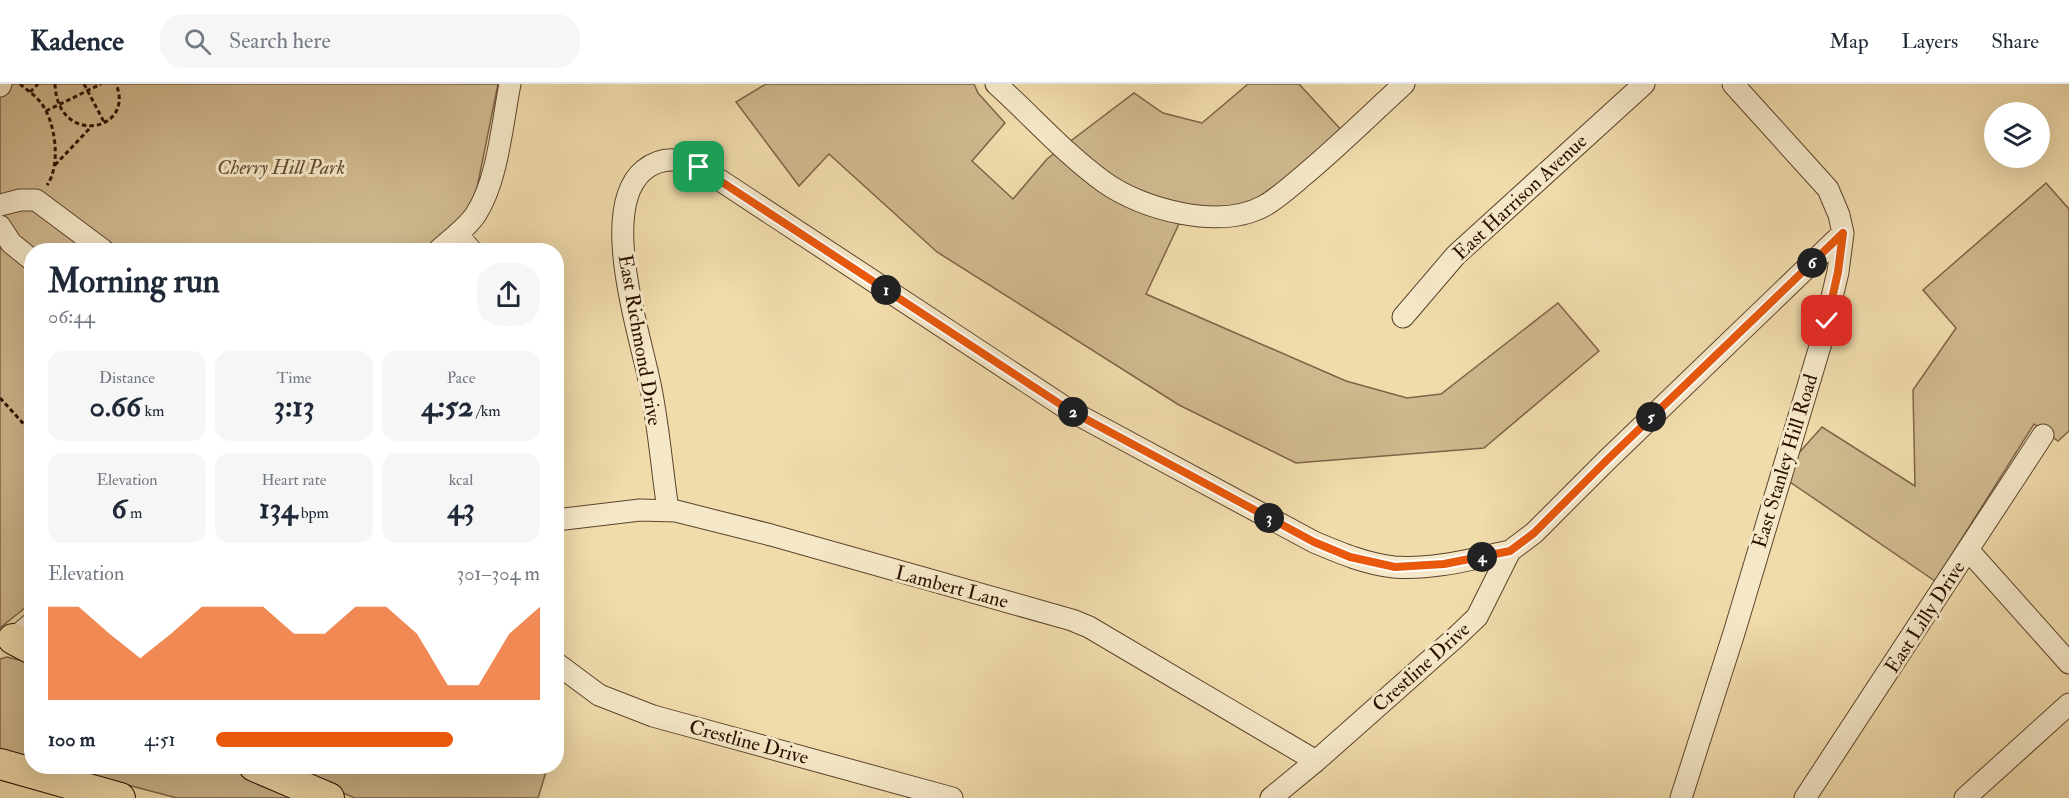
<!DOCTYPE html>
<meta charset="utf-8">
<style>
:root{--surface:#fff;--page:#f6f6f7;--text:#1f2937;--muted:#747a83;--line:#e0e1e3;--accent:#ea580c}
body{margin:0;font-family:"IM FELL Double Pica",serif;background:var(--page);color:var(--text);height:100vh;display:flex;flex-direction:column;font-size:22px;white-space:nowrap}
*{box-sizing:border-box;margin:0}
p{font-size:20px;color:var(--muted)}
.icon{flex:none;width:33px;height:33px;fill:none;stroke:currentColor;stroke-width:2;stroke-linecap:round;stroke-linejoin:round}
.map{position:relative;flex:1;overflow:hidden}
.sheet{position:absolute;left:24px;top:159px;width:540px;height:531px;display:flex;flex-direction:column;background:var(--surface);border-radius:24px;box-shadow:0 6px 24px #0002}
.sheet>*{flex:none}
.buttons{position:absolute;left:1984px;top:18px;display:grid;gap:12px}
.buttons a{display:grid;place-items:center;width:66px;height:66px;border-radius:50%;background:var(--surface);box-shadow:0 6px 24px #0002;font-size:30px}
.pin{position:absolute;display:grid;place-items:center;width:51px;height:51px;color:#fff;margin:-26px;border-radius:12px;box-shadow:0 3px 9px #0006}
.km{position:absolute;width:30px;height:30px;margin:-15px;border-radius:50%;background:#222;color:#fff;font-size:16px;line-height:30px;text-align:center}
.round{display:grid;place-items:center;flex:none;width:63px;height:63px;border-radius:24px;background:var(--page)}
.headline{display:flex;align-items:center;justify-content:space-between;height:102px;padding:0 24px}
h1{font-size:33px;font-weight:800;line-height:45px}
.figures{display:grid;grid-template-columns:repeat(3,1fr);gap:9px;height:102px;padding:6px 24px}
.figures div{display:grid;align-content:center;border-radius:15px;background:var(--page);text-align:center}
.figures b{font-size:30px;font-weight:800}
.figures small{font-size:16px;font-weight:400}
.figures p{font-size:16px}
.chart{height:168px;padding:12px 24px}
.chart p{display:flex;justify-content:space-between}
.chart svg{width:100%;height:108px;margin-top:6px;fill:var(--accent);opacity:.7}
ul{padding:0 24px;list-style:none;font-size:20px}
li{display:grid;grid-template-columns:96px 72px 1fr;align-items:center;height:45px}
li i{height:15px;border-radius:8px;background:var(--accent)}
header{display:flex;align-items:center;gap:36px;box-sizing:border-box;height:84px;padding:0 30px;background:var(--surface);border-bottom:2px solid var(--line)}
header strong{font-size:28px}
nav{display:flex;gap:33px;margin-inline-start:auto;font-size:21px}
.search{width:420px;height:54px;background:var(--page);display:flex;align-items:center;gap:15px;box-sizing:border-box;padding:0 21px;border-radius:24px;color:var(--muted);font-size:22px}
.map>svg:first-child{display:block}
</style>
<header>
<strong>Kadence</strong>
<div class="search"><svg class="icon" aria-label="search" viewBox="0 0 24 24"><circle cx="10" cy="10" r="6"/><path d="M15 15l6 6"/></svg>Search here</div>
<nav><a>Map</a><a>Layers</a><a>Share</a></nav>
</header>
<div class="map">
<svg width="2069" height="714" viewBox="0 0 2069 714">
<rect width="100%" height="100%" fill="#f0dbab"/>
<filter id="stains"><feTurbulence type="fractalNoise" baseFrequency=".00333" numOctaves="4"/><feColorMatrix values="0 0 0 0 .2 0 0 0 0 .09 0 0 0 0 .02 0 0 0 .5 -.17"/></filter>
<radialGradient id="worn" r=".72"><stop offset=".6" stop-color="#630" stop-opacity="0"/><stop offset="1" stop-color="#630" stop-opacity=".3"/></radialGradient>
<path fill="#cfb88e" stroke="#7d6447" stroke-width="1.5" d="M0 0H498L476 109 466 130 429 166H32L31 519 0 544Z
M766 0H974L978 9 1005 39 972 77 1013 115 1047 75 1134 9 1163 29 1202 39 1248 0H1299L1344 49 1253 122 1186 125 1146 210 1346 297 1407 314 1441 310 1558 219 1599 267 1484 364 1296 379 1179 321 937 168 829 70 799 102 736 18Z
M2046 99 2069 125V347L2058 357 2034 340 1935 497 1787 396 1797 371 1822 343 1915 402 1913 306 1956 244 1923 206Z
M7 573 31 579V675L0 667V575Z
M535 682 546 688 538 714H355L281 683Z
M59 683H236L304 714H177Z"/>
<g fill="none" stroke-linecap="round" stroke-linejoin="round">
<defs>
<path id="minor" d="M996 0C1032 32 1065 70 1104 98 1143 126 1220 146 1264 122 1278 114 1291 102 1303 92 1338 63 1371 30 1404 0
M0 2 1 0
M0 121 20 116H36L103 166
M0 142 11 159 32 176
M457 150 471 166
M439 166C451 155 467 144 476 130 498 96 502 40 510 0
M1403 233 1456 171 1644 0
M668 426C662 386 659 345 651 305 641 252 597 125 644 86 661 72 681 74 700 83L1069 326 1314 458C1340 469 1366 480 1394 483 1433 486 1472 475 1510 467
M556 436 640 426 676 427 771 451 1072 536 1089 543 1316 677
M1969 467 2069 579
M13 555 32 539
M556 579 599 611 653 632 952 714
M1271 714 1316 677 1456 553 1477 533 1510 467 1534 449 1606 377 1843 149
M1681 714 1734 549 1821 259 1838 188 1843 149 1839 131 1828 105 1733 0
M1805 714 2043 351
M1965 714 2069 620"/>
<path id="highway" d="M13 555 32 565
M0 680 120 714
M254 682 329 714"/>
</defs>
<use href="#minor" stroke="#5c432b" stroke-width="23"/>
<use href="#highway" stroke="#2b1000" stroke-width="32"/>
<path stroke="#2b1000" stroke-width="3" stroke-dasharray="4.5 3" stroke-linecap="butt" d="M20 0C27 6 36 12 41 19 56 38 61 82 47 101
M55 0C57 63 136 48 116 0
M84 0 104 38
M30 8 38 0
M46 27 101 0
M55 81 91 43
M0 314 32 349"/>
<use href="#minor" stroke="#f5e8c8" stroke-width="21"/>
<use href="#highway" stroke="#f0dbab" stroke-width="30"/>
</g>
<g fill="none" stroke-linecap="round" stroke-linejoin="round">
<defs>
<path id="route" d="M699 83 1069 326 1314 458 1350 473 1395 483 1444 480 1510 467 1534 449 1606 377 1843 149 1838 188 1827 237"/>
</defs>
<use href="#route" stroke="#fff" stroke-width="12"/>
<use href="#route" stroke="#ea580c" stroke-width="8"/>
</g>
<g text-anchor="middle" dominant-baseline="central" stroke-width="6" stroke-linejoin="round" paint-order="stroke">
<g font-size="20" font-style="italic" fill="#644b32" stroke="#f5e8c8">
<text x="281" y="83">Cherry Hill Park</text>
</g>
<g font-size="20" fill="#2b1000" stroke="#f5e8c8">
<text transform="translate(1520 113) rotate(-43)">East Harrison Avenue</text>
<text transform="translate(640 256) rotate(80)">East Richmond Drive</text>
<text transform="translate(1785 377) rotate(-73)">East Stanley Hill Road</text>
<text transform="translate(952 503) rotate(15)">Lambert Lane</text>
<text transform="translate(1925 533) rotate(-57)">East Lilly Drive</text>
<text transform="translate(1421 583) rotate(-42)">Crestline Drive</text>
<text transform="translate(749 658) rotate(15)">Crestline Drive</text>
</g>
</g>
<rect width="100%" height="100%" filter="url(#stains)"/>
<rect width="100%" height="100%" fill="url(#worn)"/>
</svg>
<div class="buttons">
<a><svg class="icon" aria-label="layers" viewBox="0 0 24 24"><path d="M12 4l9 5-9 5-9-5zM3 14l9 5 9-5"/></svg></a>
</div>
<div class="pin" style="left:699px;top:83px;background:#1e9e55"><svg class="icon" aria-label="arrive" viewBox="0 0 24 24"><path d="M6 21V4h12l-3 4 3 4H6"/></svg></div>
<div class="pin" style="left:1827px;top:237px;background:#d93025"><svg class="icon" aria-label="check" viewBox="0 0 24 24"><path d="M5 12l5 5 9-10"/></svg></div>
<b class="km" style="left:886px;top:206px">1</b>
<b class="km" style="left:1073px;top:328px">2</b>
<b class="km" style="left:1269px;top:434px">3</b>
<b class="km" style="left:1482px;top:473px">4</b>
<b class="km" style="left:1651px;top:333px">5</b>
<b class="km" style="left:1812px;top:179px">6</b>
<section class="sheet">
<div class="headline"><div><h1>Morning run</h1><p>06:44</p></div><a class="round"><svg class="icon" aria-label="share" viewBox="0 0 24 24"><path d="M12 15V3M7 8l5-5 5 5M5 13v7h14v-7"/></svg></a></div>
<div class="figures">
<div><p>Distance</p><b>0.66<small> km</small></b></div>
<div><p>Time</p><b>3:13</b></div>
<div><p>Pace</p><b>4:52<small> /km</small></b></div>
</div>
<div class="figures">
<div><p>Elevation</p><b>6<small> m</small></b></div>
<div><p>Heart rate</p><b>134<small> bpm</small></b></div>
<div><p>kcal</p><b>43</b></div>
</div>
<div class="chart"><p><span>Elevation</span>301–304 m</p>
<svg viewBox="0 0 160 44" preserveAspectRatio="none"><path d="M0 44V6L10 6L20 17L30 27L40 17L50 6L60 6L70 6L80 17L90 17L100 6L110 6L120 17L130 38L140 38L150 17L160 6V44z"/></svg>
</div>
<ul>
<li><b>100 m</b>4:51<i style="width:73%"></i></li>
</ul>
</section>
</div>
